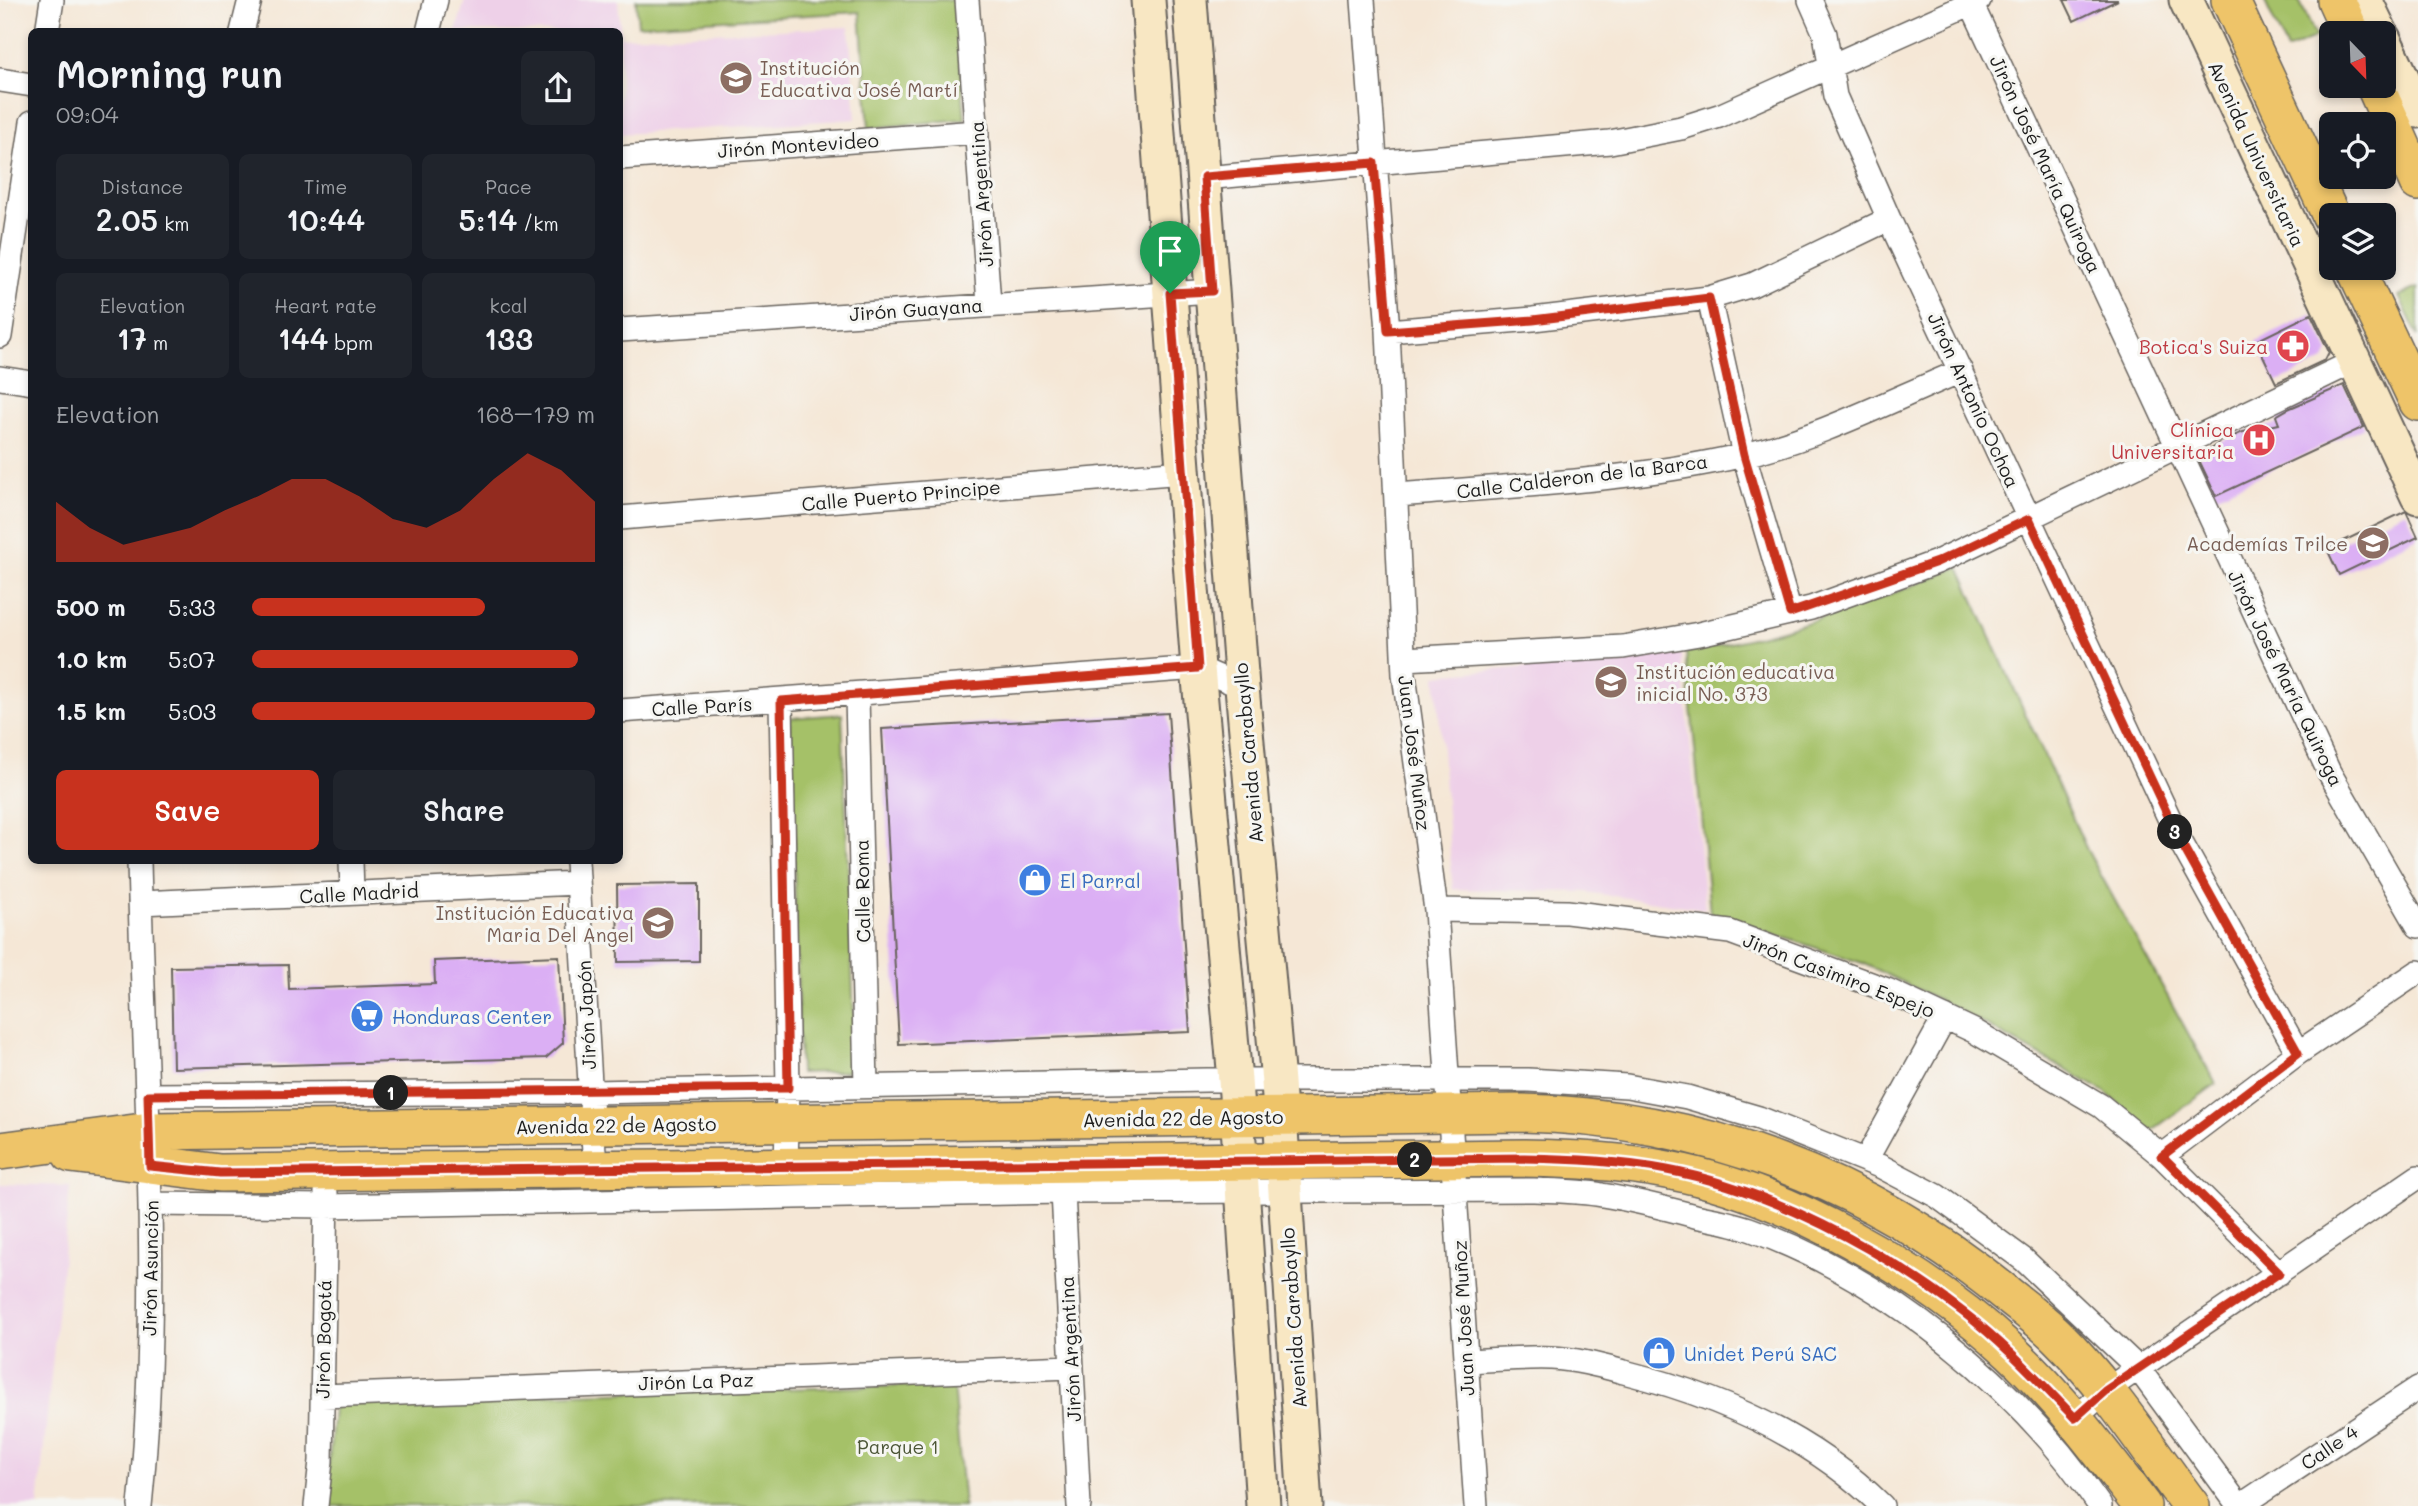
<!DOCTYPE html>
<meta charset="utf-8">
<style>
:root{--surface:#171b24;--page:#20242c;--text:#f1f3f6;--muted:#9ea1a6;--accent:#c8321e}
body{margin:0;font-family:Mali,sans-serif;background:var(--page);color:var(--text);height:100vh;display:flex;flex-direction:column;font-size:26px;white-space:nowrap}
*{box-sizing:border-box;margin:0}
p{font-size:23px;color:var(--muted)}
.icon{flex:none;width:38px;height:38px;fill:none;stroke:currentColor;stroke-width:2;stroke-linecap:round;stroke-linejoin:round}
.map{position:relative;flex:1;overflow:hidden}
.sheet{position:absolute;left:28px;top:28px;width:595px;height:836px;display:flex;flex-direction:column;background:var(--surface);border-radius:10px;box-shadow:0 4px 10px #0003}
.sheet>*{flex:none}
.needle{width:46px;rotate:157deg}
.controls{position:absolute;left:2319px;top:21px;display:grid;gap:14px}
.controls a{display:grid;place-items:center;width:77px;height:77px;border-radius:10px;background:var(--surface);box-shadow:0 4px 10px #0003;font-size:35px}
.pin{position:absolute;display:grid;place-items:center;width:60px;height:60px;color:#fff;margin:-72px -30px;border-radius:50% 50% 50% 0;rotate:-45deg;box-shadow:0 0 7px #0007}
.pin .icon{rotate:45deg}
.km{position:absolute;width:35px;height:35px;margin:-18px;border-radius:50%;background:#222;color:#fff;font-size:19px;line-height:35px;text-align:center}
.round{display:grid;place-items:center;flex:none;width:74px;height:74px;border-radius:10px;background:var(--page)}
.head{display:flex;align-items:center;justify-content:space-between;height:119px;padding:0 28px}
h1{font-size:38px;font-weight:600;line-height:52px}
.stats{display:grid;grid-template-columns:repeat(3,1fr);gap:10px;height:119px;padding:7px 28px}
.stats div{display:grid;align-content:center;border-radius:10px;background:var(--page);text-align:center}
.stats b{font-size:30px;font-weight:600}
.stats small{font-size:19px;font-weight:400}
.stats p{font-size:19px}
.chart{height:196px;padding:14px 28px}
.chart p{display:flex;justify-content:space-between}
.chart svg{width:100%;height:126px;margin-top:7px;fill:var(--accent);opacity:.7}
.primary-button{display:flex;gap:14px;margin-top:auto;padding:14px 28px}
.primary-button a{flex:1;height:80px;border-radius:10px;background:var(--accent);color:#fff;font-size:28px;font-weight:600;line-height:80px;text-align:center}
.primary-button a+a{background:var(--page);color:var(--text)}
ul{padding:0 28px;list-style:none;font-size:23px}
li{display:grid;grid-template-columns:112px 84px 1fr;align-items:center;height:52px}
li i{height:18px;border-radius:9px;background:var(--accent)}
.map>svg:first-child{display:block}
</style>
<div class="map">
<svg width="2418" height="1506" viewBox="0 0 2418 1506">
<rect width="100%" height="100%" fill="#f6f6f2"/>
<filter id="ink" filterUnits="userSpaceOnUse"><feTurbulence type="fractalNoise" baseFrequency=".0143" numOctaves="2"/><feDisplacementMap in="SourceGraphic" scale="14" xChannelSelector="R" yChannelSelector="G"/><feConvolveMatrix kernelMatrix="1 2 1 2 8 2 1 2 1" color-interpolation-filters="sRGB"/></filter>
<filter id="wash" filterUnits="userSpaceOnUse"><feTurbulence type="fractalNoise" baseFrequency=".00686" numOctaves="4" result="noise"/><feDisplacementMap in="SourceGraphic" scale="28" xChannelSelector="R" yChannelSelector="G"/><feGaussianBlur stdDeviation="1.57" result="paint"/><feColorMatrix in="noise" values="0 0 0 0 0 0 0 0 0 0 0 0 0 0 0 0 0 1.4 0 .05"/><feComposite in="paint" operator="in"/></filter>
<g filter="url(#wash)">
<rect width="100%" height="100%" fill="#f5e7d6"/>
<path fill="#eed0e8" d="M465 0H618L621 37 849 27 856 119 620 134V32L456 31Z
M1682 654 1705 909 1585 892 1453 889 1436 675Z
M0 1184 70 1186 38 1506H0Z"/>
<path fill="#a5c168" stroke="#606e42" stroke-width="2" d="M636 0H955L965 119 869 128 860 12 638 25Z
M2264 0H2299L2316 37 2287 50Z
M2418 288V336L2399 296Z
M1959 567 2087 850 2216 1084 2151 1131 2105 1092 1946 1003 1862 963 1710 913 1686 652C1782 635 1870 604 1959 567Z
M842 714 856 1071 800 1073 790 718Z
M953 1385 964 1506H325L334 1408 346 1399Z"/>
<g id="blocks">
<path fill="#dbaff4" d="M2064 0H2118L2074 21Z
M2311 314 2329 352 2325 360 2276 383 2256 341Z
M2344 385 2364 427 2216 496 2198 458 2220 442 2243 432 2279 424 2276 416 2288 409Z
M2406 511 2418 537 2339 575 2327 549Z
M1168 713 1190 1032 899 1044 882 729Z
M699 884V961L618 962 617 885Z
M559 956 563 1043 546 1058 173 1068 171 967 288 965 289 989 435 984 434 961Z"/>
</g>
</g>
<g filter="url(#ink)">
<use href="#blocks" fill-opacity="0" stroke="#68635d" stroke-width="2"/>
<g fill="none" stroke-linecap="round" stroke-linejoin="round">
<defs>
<path id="street" d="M967 0 989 304
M1363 0 1388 331 1404 675 1436 910 1476 1506
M1810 0 1825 34 1835 96 1889 219 2178 837 2298 1053
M1971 3 2329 772 2418 926
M47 32 52 0
M242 32 250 0
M428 32 436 0
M0 80 32 85
M620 158 977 132
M1204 178 1610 142 1681 128 1719 116 1979 0
M1709 298 1744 455 1790 613
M620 330 1212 291
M1388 331 1533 319 1709 298 1752 285 1889 219
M0 336 32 122
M0 378 32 383
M1396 495C1511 486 1630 481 1744 455 1818 438 1891 400 1961 371
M620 518 1183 472
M1404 659 1623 647 1699 634 1811 608 1937 562 2353 362
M857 695 866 1086
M781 701 788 1088 786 1165
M620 711 1198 668 1242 687
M139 861C144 1076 162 1291 140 1506
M351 861 352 893
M577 861 595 1169
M140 903 578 883
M1436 910 1567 912 1730 932 1887 990 1974 1031 2101 1106 2162 1156 2279 1273
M148 1095 591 1092 1207 1080H1528L1627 1086 1687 1097 1759 1118 1882 1167 1937 1196 2024 1260 2138 1368 2239 1506
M2162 1156 2298 1053 2418 972
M1866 1160 1945 1017
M1063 1192 1079 1506
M151 1204 325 1206 1063 1192 1534 1190C1556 1191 1580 1191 1602 1195 1634 1200 1665 1208 1695 1216 1714 1220 1734 1223 1752 1230 1888 1280 2019 1386 2100 1506
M1465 1361C1494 1360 1523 1357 1551 1358 1575 1359 1601 1366 1624 1372 1719 1396 1812 1436 1882 1506
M322 1396 1070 1367
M2075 1418 2105 1391 2418 1177
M316 1506 321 1461 326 1193
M2240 1506 2418 1388"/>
<path id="secondary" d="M1148 0 1198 668 1235 1080 1263 1506
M1190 0 1242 687 1278 1082 1305 1506
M2186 0 2418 497
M2365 0 2381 33
M2384 39 2418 111"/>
<path id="primary" d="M2230 0 2331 216
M2336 0 2351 33
M2375 86 2418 182
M2355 268 2418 402
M0 1151 150 1131 1522 1113C1699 1116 1868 1181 2004 1292 2021 1306 2041 1320 2057 1336 2108 1386 2148 1449 2191 1506
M71 1154 220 1173 1524 1158C1572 1159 1620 1161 1667 1170 1784 1191 1925 1272 2011 1352 2061 1399 2101 1452 2142 1506"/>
</defs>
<use href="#street" stroke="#68635d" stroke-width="26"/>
<use href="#secondary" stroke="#68635d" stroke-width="37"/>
<use href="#primary" stroke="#68635d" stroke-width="40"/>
<use href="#street" stroke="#fff" stroke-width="23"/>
<use href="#secondary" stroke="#f8e7c3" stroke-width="33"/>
<use href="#primary" stroke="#eec469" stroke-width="37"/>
</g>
</g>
<g fill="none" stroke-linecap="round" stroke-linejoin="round" filter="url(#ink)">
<defs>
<path id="route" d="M1374 163 1388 331 1533 320 1709 298 1744 455 1790 613 1937 562 2029 519 2178 837 2298 1053 2162 1156 2279 1273 2105 1391 2075 1418C2039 1381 2004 1343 1963 1312 1881 1249 1769 1189 1667 1170 1620 1161 1572 1159 1524 1158L220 1173 150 1166 148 1095 788 1088 781 701 1198 668 1170 293 1212 291 1204 177Z"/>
</defs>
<use href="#route" stroke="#fff" stroke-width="14"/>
<use href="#route" stroke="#c8321e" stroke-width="9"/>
</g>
<defs>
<symbol id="school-disc" viewBox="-11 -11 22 22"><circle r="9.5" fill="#8d6e63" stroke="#f6f6f2"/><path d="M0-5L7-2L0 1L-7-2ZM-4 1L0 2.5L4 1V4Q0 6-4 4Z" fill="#fff"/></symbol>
<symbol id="pharmacy-disc" viewBox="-11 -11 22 22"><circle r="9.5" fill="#e0444e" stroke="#f6f6f2"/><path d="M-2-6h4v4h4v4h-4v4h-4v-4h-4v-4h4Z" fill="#fff"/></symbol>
<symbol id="hospital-disc" viewBox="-11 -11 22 22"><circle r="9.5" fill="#e0444e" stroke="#f6f6f2"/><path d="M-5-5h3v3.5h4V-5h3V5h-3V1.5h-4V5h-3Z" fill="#fff"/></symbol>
<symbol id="shop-disc" viewBox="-11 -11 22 22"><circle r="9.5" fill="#3f7fe0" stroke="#f6f6f2"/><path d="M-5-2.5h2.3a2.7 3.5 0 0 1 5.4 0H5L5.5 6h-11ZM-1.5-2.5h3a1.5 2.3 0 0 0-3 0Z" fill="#fff"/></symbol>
<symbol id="supermarket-disc" viewBox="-11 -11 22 22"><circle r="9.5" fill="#3f7fe0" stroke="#f6f6f2"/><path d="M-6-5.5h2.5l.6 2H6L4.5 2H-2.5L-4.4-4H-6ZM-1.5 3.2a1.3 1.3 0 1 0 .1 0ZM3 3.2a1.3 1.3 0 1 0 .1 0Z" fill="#fff"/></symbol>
</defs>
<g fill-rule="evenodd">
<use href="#school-disc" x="717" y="59" width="38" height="38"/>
<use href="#pharmacy-disc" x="2274" y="327" width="38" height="38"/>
<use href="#hospital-disc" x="2240" y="421" width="38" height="38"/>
<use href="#school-disc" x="2354" y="524" width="38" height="38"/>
<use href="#school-disc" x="1592" y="663" width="38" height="38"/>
<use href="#shop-disc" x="1016" y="861" width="38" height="38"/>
<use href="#school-disc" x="639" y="904" width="38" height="38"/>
<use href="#supermarket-disc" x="348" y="997" width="38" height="38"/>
<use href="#shop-disc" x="1640" y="1334" width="38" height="38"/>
</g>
<g text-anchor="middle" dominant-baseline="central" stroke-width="6" stroke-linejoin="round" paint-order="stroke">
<g font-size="19" fill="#785e54" stroke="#f6f6f2" text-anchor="start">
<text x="760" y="67">Institución<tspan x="760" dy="22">Educativa José Martí</tspan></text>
<text x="2348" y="543" text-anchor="end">Academías Trilce</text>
<text x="1636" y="671">Institución educativa<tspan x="1636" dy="22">inicial No. 373</tspan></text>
<text x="634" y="912" text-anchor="end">Institución Educativa<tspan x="634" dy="22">Maria Del Angel</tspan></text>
</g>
<g font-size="19" fill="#1c1c1c" stroke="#f6f6f2">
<text transform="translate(798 145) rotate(-4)">Jirón Montevideo</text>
<text transform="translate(2257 154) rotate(65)">Avenida Universitaria</text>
<text transform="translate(2046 164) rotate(65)">Jirón José María Quiroga</text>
<text transform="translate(981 194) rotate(-94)">Jirón Argentina</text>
<text transform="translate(916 309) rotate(-4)">Jirón Guayana</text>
<text transform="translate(1974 400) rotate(65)">Jirón Antonio Ochoa</text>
<text transform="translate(1582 476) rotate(-7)">Calle Calderon de la Barca</text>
<text transform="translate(901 495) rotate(-5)">Calle Puerto Principe</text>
<text transform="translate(2286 678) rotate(64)">Jirón José María Quiroga</text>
<text transform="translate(702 706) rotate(-3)">Calle París</text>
<text transform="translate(1248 753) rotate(-95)">Avenida Carabayllo</text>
<text transform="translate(1415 753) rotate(83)">Juan José Muñoz</text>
<text transform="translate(862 891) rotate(-91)">Calle Roma</text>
<text transform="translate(359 893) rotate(-3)">Calle Madrid</text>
<text transform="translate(1839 975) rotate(21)">Jirón Casimiro Espejo</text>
<text transform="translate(586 1015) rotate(-93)">Jirón Japón</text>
<text transform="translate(1183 1118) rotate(-1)">Avenida 22 de Agosto</text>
<text transform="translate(616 1125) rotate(-1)">Avenida 22 de Agosto</text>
<text transform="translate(150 1268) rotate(-89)">Jirón Asunción</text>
<text transform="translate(1293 1318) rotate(-94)">Avenida Carabayllo</text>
<text transform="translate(1463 1318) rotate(-93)">Juan José Muñoz</text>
<text transform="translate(323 1339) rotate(-89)">Jirón Bogotá</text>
<text transform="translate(1070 1349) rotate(-93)">Jirón Argentina</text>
<text transform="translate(696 1381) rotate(-2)">Jirón La Paz</text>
<text transform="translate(2329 1447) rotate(-34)">Calle 4</text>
</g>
<g font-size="19" fill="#be3a42" stroke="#f6f6f2" text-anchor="end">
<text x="2268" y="346">Botica's Suiza</text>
<text x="2234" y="429">Clínica<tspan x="2234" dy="22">Universitaria</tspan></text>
</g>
<g font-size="19" fill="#366cbe" stroke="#f6f6f2" text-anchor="start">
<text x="1060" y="880">El Parral</text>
<text x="392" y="1016">Honduras Center</text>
<text x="1684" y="1353">Unidet Perú SAC</text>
</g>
<g font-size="19" fill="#4c5637" stroke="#f6f6f2">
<text x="898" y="1446">Parque 1</text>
</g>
</g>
</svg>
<div class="controls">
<a><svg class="needle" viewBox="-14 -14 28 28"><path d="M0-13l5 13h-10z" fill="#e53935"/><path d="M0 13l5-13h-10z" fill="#9ea1a6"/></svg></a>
<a><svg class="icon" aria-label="locate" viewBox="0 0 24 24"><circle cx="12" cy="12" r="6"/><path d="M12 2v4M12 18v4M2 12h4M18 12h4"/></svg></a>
<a><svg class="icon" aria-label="layers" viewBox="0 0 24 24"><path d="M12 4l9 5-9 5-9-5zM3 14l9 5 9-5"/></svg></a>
</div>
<div class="pin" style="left:1170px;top:293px;background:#1e9e55"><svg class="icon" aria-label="arrive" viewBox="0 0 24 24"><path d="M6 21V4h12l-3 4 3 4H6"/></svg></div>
<b class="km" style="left:391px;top:1093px">1</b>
<b class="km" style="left:1415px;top:1160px">2</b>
<b class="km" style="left:2175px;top:832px">3</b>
<section class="sheet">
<div class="head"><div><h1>Morning run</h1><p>09:04</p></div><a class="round"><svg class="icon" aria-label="share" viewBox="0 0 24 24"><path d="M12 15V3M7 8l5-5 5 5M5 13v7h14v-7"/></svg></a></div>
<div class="stats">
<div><p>Distance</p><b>2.05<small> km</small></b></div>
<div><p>Time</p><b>10:44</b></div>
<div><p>Pace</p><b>5:14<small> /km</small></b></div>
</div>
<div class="stats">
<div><p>Elevation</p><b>17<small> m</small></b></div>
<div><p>Heart rate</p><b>144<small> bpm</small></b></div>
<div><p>kcal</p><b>133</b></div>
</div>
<div class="chart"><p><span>Elevation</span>168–179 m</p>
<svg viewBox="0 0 160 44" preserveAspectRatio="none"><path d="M0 44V23L10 32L20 38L30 35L40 32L50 26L60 21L70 15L80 15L90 21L100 29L110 32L120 26L130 15L140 6L150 12L160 23V44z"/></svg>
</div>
<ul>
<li><b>500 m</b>5:33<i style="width:68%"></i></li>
<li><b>1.0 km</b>5:07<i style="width:95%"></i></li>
<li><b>1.5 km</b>5:03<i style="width:100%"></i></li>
</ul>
<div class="primary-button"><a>Save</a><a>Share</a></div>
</section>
</div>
